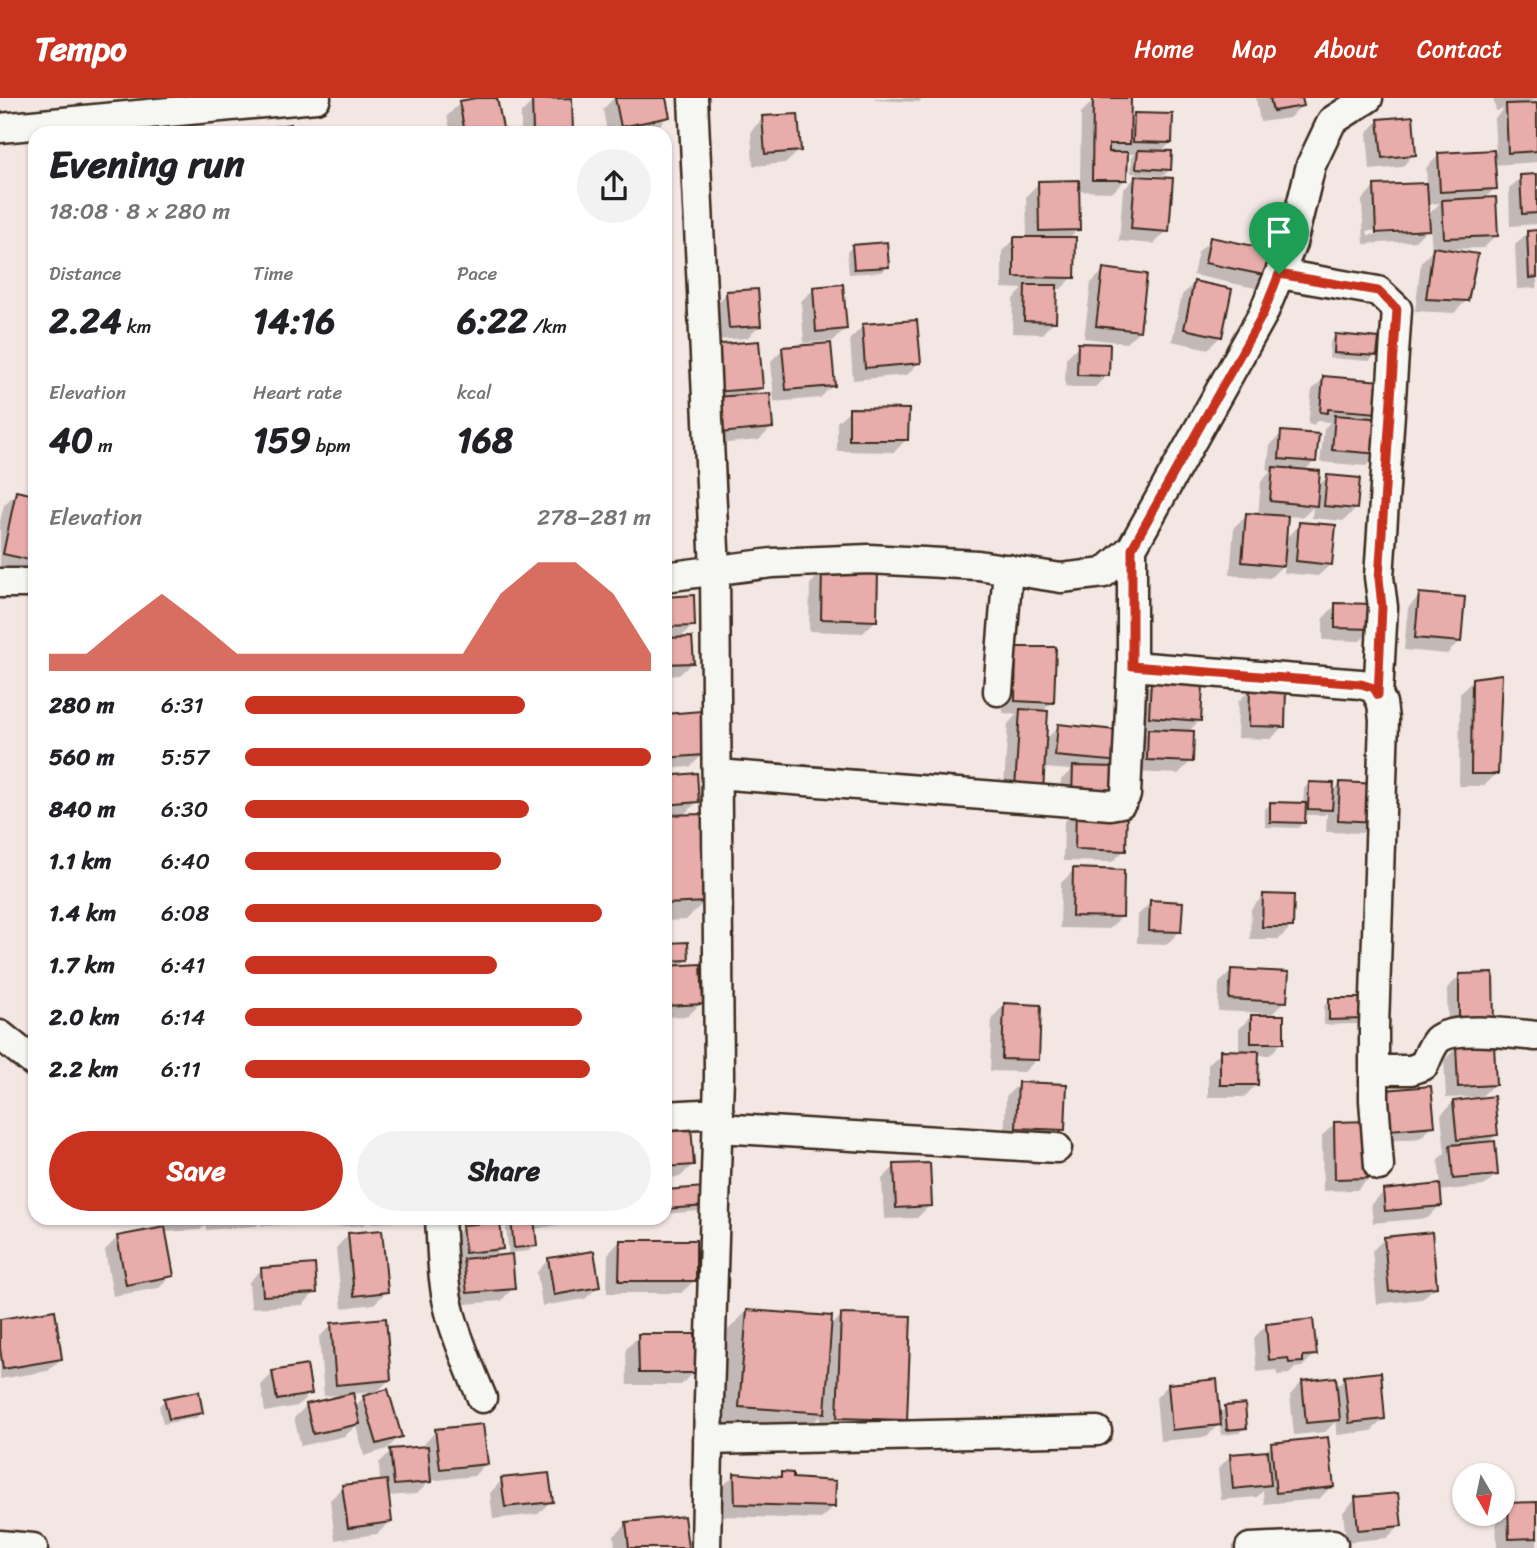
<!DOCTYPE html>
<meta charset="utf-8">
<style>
:root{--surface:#fff;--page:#f2f2f2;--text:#202124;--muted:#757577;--accent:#c8321e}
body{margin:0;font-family:Sriracha,sans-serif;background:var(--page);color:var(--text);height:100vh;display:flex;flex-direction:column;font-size:26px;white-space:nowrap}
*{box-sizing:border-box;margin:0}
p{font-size:23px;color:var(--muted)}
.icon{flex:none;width:38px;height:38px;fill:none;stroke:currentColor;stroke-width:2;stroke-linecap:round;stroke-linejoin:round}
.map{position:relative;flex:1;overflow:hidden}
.details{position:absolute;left:28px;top:28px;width:644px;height:1099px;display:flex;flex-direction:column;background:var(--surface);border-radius:21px;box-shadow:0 2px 5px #0004}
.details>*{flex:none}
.needle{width:46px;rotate:171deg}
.tools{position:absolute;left:1452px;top:1365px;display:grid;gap:14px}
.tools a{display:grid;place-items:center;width:63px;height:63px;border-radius:50%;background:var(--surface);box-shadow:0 2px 5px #0004;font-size:35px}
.pin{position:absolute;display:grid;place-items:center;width:60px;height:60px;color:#fff;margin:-72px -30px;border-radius:50% 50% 50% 0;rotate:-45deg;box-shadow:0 0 7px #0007}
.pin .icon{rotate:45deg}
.round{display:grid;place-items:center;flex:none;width:74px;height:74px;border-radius:37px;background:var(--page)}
.overview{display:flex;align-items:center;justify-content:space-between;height:119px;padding:0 21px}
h1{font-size:38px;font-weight:700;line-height:52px}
.figures{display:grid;grid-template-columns:repeat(3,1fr);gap:10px;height:119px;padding:7px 21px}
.figures div{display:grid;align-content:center}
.figures b{font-size:35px;font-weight:700}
.figures small{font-size:19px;font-weight:400}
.figures p{font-size:19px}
.chart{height:196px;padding:14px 21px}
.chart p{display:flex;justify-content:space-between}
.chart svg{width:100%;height:126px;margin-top:7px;fill:var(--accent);opacity:.7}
.button{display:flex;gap:14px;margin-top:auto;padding:14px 21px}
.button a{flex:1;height:80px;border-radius:42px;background:var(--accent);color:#fff;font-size:28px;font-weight:700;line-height:80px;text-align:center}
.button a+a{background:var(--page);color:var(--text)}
ul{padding:0 21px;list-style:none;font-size:23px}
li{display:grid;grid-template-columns:112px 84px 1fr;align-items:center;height:52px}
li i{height:18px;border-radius:9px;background:var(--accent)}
header{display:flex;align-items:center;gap:42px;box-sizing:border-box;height:98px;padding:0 35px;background:var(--accent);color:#fff}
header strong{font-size:33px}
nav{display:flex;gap:38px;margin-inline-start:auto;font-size:24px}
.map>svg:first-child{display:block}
</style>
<header>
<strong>Tempo</strong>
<nav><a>Home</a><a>Map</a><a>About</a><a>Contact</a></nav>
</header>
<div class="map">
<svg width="1537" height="1450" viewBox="0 0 1537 1450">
<rect width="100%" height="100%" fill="#f3e7e4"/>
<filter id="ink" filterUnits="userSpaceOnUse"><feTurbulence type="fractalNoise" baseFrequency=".0143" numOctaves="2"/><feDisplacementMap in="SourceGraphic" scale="14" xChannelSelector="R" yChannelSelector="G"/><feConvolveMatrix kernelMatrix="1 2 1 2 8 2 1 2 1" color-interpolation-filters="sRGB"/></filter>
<g filter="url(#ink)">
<path fill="#0003" fill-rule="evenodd" d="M485 0H496L502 35H451L447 18 460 5Z
M614 0H664L668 18 656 31 635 35H607L603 11Z
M875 0H924L919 4 875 2Z
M1256 0H1300L1302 7 1289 20 1260 24Z
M1493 0H1537V2L1525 5V7L1537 6V64L1493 67 1495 90 1484 101 1496 137 1484 150 1446 151 1467 202 1454 215 1415 213 1421 164 1432 153 1430 128 1415 143 1364 146 1362 102 1374 89 1427 86 1426 70 1439 57 1496 54 1494 21 1504 11 1496 13ZM1440 105 1427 118V106ZM1417 131V134L1368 137 1367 133Z
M1094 2 1129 22 1134 17 1171 44 1161 55 1169 72 1163 78 1131 75 1132 59 1135 56H1126L1125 82 1113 94 1077 93 1078 131 1068 141 1073 179 1061 191H1055L1054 223 1042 236 1012 235 1013 201 1023 191 1002 190V153L1015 141H1027L1026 98 1039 85 1080 84 1081 15Z
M533 3 571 35H521V15Z
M763 20 799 53 786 65 753 68 751 33Z
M1379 22 1414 56 1402 69 1370 72 1367 35Z
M226 32V35H207Z
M1537 78V126L1510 128 1509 91 1521 79Z
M1136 79 1167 133 1154 146 1119 143 1123 92Z
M1537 134V190L1517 191 1515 147 1527 135Z
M1211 141 1277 155 1260 191 1193 177 1198 154Z
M853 148 887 168 882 174 849 176 847 154Z
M1104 172 1139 233 1126 245 1084 240 1091 185Z
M1194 185 1221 238 1208 251 1172 243 1182 197Z
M814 191 846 230 833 243 804 245 801 203Z
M727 195 759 228 747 240 717 242 714 208Z
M863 228 919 264 907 277 853 282 850 241Z
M1336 238 1375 258 1369 263 1329 260 1330 244Z
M1079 247 1107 277 1095 289H1065L1066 260Z
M783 251 833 287 820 300 774 304 771 263Z
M698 261 761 290 753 298 771 330 759 342 707 347Z
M1324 280 1377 314 1370 321 1379 355 1366 368 1320 364 1324 331 1330 324 1317 323 1313 327 1308 326 1312 292Z
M850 312 906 342 894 354 837 353V324Z
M1282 335 1315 363 1304 373 1317 389 1327 379 1356 411 1343 423 1312 420 1313 409 1303 419 1287 418 1285 441 1300 426 1331 466 1318 478 1284 475 1285 465 1270 480 1230 477 1234 429 1247 417 1258 418 1261 384 1271 373H1267L1270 347Z
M16 395 35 398V468L28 476 0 470V424L4 407Z
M823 473 876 522 863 535 809 533 810 486Z
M1420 497 1460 543 1447 556 1404 552 1408 510Z
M665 500 693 527 679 541 692 565 679 577 665 578Z
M1336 507 1373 530 1360 543 1323 542V520Z
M1017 550 1052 604 1042 614 1045 642 1059 628 1123 634 1125 752 1112 764 1063 763 1064 724 1077 711H1060L1061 682 1071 672 1043 670 1003 703 1008 626 1017 616 1003 615 1004 563Z
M1473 582 1497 675 1484 688H1459L1460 595Z
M1152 585 1200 622 1188 634 1191 663 1178 676 1135 674 1136 645 1149 632 1137 631 1139 598Z
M1250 591 1283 628 1271 641 1237 640 1238 604Z
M665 617 702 657 690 669 665 671Z
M665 680 697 704 682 718 705 803 686 822 665 823Z
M1309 685 1331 695 1340 686 1374 723 1362 735 1326 734 1327 715 1324 717H1304V724L1298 730 1265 729V711L1271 705 1303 707 1304 691Z
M1074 772 1121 819 1109 831 1060 830 1061 785Z
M1263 798 1292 828 1279 841H1250L1251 811Z
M1151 804 1180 833 1167 846 1137 845 1138 817Z
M665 847 688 861 680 869 701 905 688 918 665 919Z
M1232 873 1285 903 1270 918 1282 944 1270 957H1257L1256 987 1244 999H1208V966L1221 954H1239V931L1251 918H1263V915L1218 913 1219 885Z
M1460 878 1492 923 1448 936 1447 890Z
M1330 902 1363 920 1358 926 1324 927V908Z
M1004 907 1037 961 1024 974 990 973 992 920Z
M1457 949 1494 986 1478 1002 1496 1037 1488 1045 1497 1076 1484 1088 1439 1093 1440 1107 1428 1120 1373 1125 1371 1106 1384 1094 1441 1088 1438 1061 1445 1055 1441 1017 1453 1004 1473 1002 1472 999 1446 1000 1444 962Z
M1019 986 1063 1031 1051 1044 1004 1042 1006 998Z
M1374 1007 1433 1027 1420 1040 1377 1044Z
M1335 1025 1369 1080 1357 1092 1323 1093 1322 1038Z
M665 1031 693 1066 680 1079 665 1080Z
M895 1068 930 1107 917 1120 884 1121 882 1081Z
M665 1094 705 1107 699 1113 665 1116Z
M99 1120H126L100 1125Z
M158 1120H317L312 1125 262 1128V1122L256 1128 206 1132V1127L200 1132 164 1134 172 1177 159 1190 113 1198 105 1152 118 1139 159 1132Z
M320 1120H370L363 1127 321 1130Z
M370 1120H396L392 1124 370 1125Z
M533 1120H585L581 1123 534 1131 535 1147 529 1153 510 1155 513 1190 501 1203 455 1207 451 1175 460 1166 453 1167 451 1142 463 1129 501 1150 492 1160 509 1158 506 1129 512 1123Z
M348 1137 386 1194 374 1206 342 1210 336 1150Z
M1384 1141 1435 1189 1422 1201 1377 1206 1372 1153Z
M620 1143 694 1183 681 1195H607L608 1156Z
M549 1161 598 1189 585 1201 542 1208 537 1174Z
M262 1171 315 1194 303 1207 251 1210 249 1184Z
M747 1213 829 1230 841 1218 906 1321 887 1340 819 1338 820 1318 804 1334 721 1327 728 1232Z
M0 1223 61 1261 48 1273 0 1281Z
M332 1227 390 1281 377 1294 351 1296 354 1309 364 1299 400 1338 387 1351 364 1358 356 1328 345 1338 301 1348 294 1320 307 1307 341 1299 340 1297 324 1298 319 1239Z
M1266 1227 1315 1256 1302 1269 1295 1270 1289 1276 1277 1277 1276 1272 1257 1274 1254 1240Z
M639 1238 694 1275 681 1287H627L626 1251Z
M273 1275 310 1296 297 1308 265 1314 261 1287Z
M1345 1280 1384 1321 1371 1333 1337 1337 1336 1323 1325 1334 1294 1337 1290 1297 1302 1284 1335 1290Z
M1168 1287 1219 1317 1225 1310 1245 1329 1239 1335 1221 1337 1220 1325 1207 1339 1160 1343 1156 1300Z
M165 1302 202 1314 196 1320 163 1326 159 1308Z
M436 1333 486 1365 474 1378 430 1383 417 1396 387 1398 390 1424 377 1436 335 1442 330 1402 343 1389 380 1384 379 1365 391 1353 424 1350V1346Z
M1272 1347 1332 1388 1319 1401 1264 1406 1263 1393 1257 1399 1221 1402 1218 1371 1230 1358 1264 1355Z
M781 1376 834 1408 821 1421 723 1418 722 1389 734 1377 777 1380Z
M502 1382 551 1403 538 1416 493 1421 490 1395Z
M1356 1401 1400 1427 1387 1440 1346 1444 1343 1414Z
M1509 1406H1537V1450H1497L1496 1419 1500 1416H1503V1412Z
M627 1426 686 1450H615L614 1438Z"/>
<path fill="#e8acab" stroke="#3b2a1e" stroke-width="2" d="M476 0H497L504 35H465L459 3Z
M572 0 573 35H533L532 1Z
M615 0H666L670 19 621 29Z
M1093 0H1131L1130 46H1109V54H1128L1127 82H1092Z
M1270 0H1302L1304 8 1273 13Z
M1537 5V53L1508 55 1506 6Z
M1134 15 1173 16 1172 45 1133 44Z
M798 16 801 53 765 56 762 18Z
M1413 18 1416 57 1382 60 1378 21Z
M291 26 292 35H243V34Z
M417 29 418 35H376Z
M1138 52 1172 53 1171 72 1136 70Z
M1494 52 1497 91 1440 94 1438 55Z
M1537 76V115L1522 116 1520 77Z
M1135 78 1173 80 1169 134 1131 131Z
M1079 82 1080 132 1039 133 1038 83Z
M1427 85 1430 132 1376 135 1374 87Z
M1496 99 1498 138 1444 140 1442 102Z
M1537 132V179L1529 180 1527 133Z
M1014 139H1076L1075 180 1014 179Z
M1210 139 1279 153 1274 179 1205 165Z
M887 144 889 169 854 171 852 147Z
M1433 149 1478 156 1468 203 1426 201Z
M1103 170 1147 176 1140 233 1096 228Z
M1194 183 1232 191 1222 239 1184 231Z
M843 186 847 231 816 234 813 189Z
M1025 187H1057L1056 224 1024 223Z
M758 191 761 228 729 230 726 193Z
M917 222 921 265 865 270 862 226Z
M1335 236 1379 240 1377 258 1334 255Z
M759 243 763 290 714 294 710 247Z
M831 245 835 288 786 292 782 249Z
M1078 245 1110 246 1109 278 1077 277Z
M1323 278 1381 283 1378 315 1328 311V315L1320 314Z
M770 295 773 330 719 335 716 299Z
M849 310 909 311 908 342H849Z
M1335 317 1383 321 1380 356 1332 352Z
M1281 333 1319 336 1316 364 1279 361Z
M1273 369 1320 373 1317 408 1270 403Z
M1327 377 1360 380 1357 411 1324 408Z
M16 393 35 397V463L3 456Z
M1246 415 1288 418 1284 468 1242 464Z
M1299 424 1336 427 1332 467 1296 463Z
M822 471 878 473 877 523 821 521Z
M1419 495 1465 499 1461 544 1415 540Z
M694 497 695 528 665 529V499Z
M1335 505 1374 506V531L1335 530Z
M692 539 694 565 665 566V540Z
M1016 549H1056L1054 605 1015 603Z
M1502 576 1498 676H1471L1472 580Z
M1151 583 1203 587 1201 623 1149 619Z
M1250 589 1286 590 1285 629 1249 628Z
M1020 611 1048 613 1043 693 1015 691Z
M701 613 704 657 665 660V616Z
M1058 626 1125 633 1121 664 1055 658Z
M1148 631 1194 633 1193 664 1147 662Z
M1073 668 1119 669V700L1072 699Z
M697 675 699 704 665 707V678Z
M1309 684 1334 685 1332 712 1308 711Z
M1340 684 1378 686 1376 724 1338 722Z
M1270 704 1306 705 1305 725 1270 724Z
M1076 710 1127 711 1126 753 1075 751Z
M703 716 707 804 665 806V717Z
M1073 770 1124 772 1123 819 1072 818Z
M1263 796 1294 797 1293 829H1262Z
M1150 802 1183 804 1181 834 1149 833Z
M665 824 666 845 688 844 689 862 665 863Z
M701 866 703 906 665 908V868Z
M1231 871 1289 874 1287 904 1229 901Z
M1493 875 1494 924H1459V876Z
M1329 900H1365V921L1329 922Z
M1004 905 1041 907 1039 962 1002 961Z
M1251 917H1284V945H1251Z
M1494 946 1496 987 1458 989 1456 947Z
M1220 952 1259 953 1258 987H1220Z
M1018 984 1067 986 1065 1032 1016 1030Z
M1431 988 1435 1028 1390 1032 1385 992Z
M1494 998 1498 1037 1457 1042 1453 1003Z
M1370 1023 1371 1080 1335 1081 1334 1024Z
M691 1027 694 1067 665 1069V1029Z
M1495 1043 1498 1077 1453 1081 1450 1047Z
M930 1065 932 1108 896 1110 894 1066Z
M1440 1086 1442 1108 1385 1113 1383 1092Z
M705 1089 707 1108 665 1111V1092Z
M534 1120 537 1148 514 1150 511 1121Z
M500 1124 503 1151 465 1155 462 1127Z
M165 1129 174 1178 126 1187 117 1138Z
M382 1132 388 1194 354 1198 348 1135Z
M1432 1134 1437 1189 1389 1194 1384 1139Z
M620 1142H696V1183H619Z
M594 1153 600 1189 554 1197 548 1160Z
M512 1156 515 1191 467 1195 463 1161Z
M315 1166 317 1195 263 1198 261 1170Z
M55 1212 62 1261 3 1271 0 1250V1221Z
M747 1212 832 1218 825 1315 739 1309Z
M841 1216 911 1218 907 1322 837 1320Z
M386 1220 391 1282 336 1287 331 1225Z
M1313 1221 1317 1257 1303 1258V1264L1289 1265 1288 1260 1269 1262 1266 1226Z
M638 1236H695L696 1275H639Z
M307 1267 312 1296 277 1302 272 1273Z
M1381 1274 1385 1321 1349 1325 1344 1278Z
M1336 1279 1340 1322 1306 1325 1302 1283Z
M1217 1281 1221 1327 1172 1332 1168 1286Z
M388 1291 402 1339 377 1346 363 1298Z
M199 1293 203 1315 169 1321 164 1300Z
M353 1295 360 1326 313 1336 306 1306Z
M1245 1306 1247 1330 1227 1332 1225 1308Z
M483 1326 488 1366 440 1371 435 1331Z
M1328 1339 1334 1389 1276 1395 1271 1345Z
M428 1348 431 1384 394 1387 390 1351Z
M1268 1353 1271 1387 1233 1391 1230 1356Z
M781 1374 793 1375V1380L836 1383 835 1409 735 1406 734 1375 781 1379Z
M549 1375 553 1404 505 1409 501 1380Z
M387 1382 392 1424 348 1430 342 1387Z
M1398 1395 1402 1428 1358 1432 1355 1399Z
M1537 1404V1440L1509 1441 1508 1405Z
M684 1418 688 1450H629L626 1424Z"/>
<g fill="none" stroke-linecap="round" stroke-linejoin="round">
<defs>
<path id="street" d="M693 0 715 472 719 978 709 1302 706 1450
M0 30 316 0
M1280 176 1378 193 1397 211 1379 479 1383 509 1378 597
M665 479 772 465 869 461 978 467 1061 480 1104 475 1132 450 1263 216 1292 145 1311 67 1332 23 1368 0
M0 485H35
M1132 568 1361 586 1374 590 1382 605 1384 622 1374 929V1002L1379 1068
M998 593 1008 471
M717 676 1110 707 1121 705 1126 697 1132 568V450
M0 937 35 965
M1375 972H1411L1424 967C1428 958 1431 949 1437 942 1453 927 1515 936 1537 938
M665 1018 719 1015
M718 1030 1057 1050
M440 1120C442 1152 442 1187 451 1218 459 1246 471 1273 482 1300
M708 1342 1097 1333
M0 1447 33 1450
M1250 1450 1333 1446"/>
</defs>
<use href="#street" stroke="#3b2a1e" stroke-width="33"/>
<use href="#street" stroke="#f6f6f2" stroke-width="28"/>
</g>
</g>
<g fill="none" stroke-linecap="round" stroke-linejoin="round" filter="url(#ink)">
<defs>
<path id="route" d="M1279 176 1378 193 1397 211 1379 480 1382 509 1378 597 1374 590 1361 586 1132 568V450L1263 216Z"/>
</defs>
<use href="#route" stroke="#fff" stroke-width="14"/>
<use href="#route" stroke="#c8321e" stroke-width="9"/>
</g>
</svg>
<div class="tools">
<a><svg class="needle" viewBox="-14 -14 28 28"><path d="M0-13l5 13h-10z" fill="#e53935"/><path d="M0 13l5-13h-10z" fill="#757577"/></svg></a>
</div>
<div class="pin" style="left:1279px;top:176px;background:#1e9e55"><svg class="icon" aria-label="arrive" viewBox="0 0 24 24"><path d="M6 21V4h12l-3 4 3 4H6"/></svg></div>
<section class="details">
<div class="overview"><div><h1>Evening run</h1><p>18:08 · 8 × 280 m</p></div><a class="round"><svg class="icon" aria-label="share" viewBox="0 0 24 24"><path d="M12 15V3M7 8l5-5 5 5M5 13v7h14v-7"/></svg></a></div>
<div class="figures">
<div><p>Distance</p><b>2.24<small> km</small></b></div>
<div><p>Time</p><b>14:16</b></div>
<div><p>Pace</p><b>6:22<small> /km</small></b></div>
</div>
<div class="figures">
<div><p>Elevation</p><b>40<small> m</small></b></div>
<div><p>Heart rate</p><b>159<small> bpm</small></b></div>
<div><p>kcal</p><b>168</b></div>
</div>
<div class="chart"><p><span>Elevation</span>278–281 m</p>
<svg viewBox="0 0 160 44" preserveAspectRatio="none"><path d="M0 44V38L10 38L20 27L30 17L40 27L50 38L60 38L70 38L80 38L90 38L100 38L110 38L120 17L130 6L140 6L150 17L160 38V44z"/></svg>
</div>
<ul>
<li><b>280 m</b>6:31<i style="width:69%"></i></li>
<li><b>560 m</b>5:57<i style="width:100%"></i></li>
<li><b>840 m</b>6:30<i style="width:70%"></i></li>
<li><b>1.1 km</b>6:40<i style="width:63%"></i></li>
<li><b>1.4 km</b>6:08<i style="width:88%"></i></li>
<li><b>1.7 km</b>6:41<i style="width:62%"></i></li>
<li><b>2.0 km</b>6:14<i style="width:83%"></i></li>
<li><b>2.2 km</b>6:11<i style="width:85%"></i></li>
</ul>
<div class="button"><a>Save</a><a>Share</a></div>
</section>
</div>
